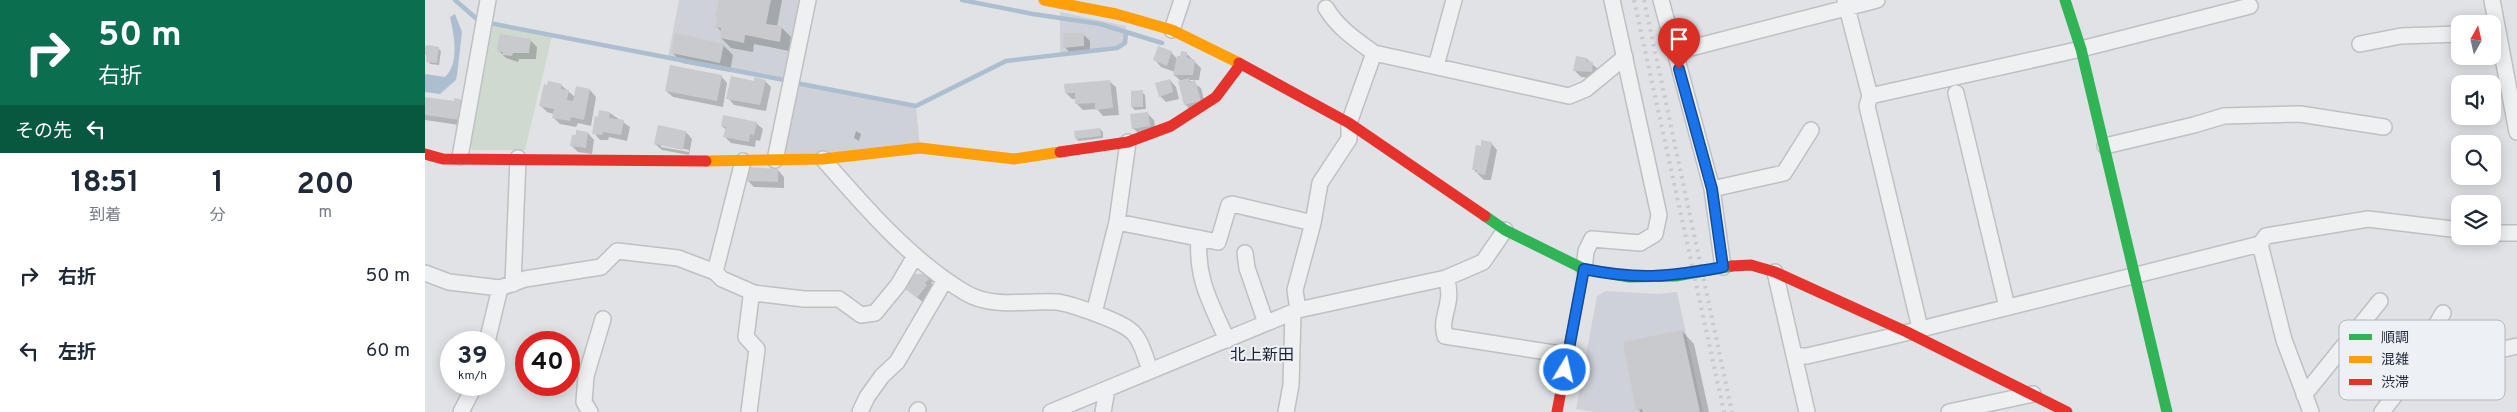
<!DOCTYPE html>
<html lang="ja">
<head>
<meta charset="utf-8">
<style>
	body { margin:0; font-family:Overpass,"Noto Sans JP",sans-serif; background:#f2f2f3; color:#1f2937; height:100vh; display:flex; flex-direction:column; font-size:19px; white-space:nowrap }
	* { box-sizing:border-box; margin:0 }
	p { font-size:16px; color:#747a83 }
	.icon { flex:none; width:28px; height:28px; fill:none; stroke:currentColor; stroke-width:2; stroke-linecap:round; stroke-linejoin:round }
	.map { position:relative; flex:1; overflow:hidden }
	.panel { display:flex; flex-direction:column; background:#fff; width:425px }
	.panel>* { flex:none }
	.top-card { background:#0b6e4f; color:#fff; overflow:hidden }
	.needle { width:32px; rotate:8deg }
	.buttons { position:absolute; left:2026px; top:15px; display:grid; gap:10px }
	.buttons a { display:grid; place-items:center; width:50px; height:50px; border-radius:10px; background:#fff; box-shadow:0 2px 12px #0003; font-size:25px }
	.speed { position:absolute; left:15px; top:331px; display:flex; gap:10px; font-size:25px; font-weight:700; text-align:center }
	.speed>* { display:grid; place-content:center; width:65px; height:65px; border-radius:50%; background:#fff; box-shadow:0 2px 12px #0003; line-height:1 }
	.speed small { font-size:12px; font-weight:400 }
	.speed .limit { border:8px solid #d22; background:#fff; color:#111 }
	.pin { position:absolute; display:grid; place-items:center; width:42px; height:42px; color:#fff; margin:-51px -21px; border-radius:50% 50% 50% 0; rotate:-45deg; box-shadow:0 0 5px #0007 }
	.pin .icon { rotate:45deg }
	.me { position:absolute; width:55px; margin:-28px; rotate:9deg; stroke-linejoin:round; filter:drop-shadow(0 0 4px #0008) }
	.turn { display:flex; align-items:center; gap:18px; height:105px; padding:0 15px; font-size:22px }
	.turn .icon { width:65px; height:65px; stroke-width:2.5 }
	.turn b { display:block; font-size:35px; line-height:42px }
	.then { display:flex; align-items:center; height:48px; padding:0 15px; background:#0003; gap:10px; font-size:19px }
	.eta { display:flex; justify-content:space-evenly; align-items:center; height:85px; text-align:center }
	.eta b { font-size:30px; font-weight:700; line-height:35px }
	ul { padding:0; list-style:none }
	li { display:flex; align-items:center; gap:15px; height:75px; padding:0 15px }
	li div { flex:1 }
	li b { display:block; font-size:19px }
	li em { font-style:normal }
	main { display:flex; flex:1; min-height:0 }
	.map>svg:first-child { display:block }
	.built { fill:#ced1d8 }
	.green { fill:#d0d9d0 }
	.water { fill:#aebed1 }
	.shadow { fill:#0003; fill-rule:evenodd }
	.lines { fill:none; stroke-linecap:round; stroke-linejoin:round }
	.stream { stroke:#aebed1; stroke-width:4.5 }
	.building { fill:#c8cacd }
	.street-casing { stroke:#bec0c3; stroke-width:18 }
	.street { stroke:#eff0f2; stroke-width:15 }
	.fast { stroke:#30b455; stroke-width:11 }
	.slow { stroke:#ff9f0a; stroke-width:11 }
	.jam { stroke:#e5322d; stroke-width:11 }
	.rail { stroke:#c9cacd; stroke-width:4; stroke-dasharray:2.5 5; stroke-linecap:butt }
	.route-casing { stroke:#114b97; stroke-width:12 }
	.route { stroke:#1a73e8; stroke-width:9 }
	.labels { text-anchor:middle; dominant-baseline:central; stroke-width:4; stroke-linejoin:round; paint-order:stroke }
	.neighbourhood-label { font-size:16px; fill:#19202f; stroke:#edf0f5 }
	.key { fill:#edf0f5; stroke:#b2b6be; stroke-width:1 }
	.key-label { font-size:14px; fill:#272f3e }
</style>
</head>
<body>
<main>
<section class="panel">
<div class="top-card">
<div class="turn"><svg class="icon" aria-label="right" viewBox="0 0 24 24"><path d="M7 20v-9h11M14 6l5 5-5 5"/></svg><div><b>50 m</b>右折</div></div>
<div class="then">その先<svg class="icon" aria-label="left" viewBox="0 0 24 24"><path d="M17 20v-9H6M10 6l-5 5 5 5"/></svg></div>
</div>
<div class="eta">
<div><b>18:51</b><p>到着</p></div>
<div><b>1</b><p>分</p></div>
<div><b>200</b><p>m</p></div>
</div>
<ul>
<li><svg class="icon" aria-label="right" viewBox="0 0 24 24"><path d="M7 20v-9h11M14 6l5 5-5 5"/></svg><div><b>右折</b></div><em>50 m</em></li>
<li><svg class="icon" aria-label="left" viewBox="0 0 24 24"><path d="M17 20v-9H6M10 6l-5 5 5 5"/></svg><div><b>左折</b></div><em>60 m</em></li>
</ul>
</section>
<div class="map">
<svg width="2092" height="412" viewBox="0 0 2092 412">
	<rect width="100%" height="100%" fill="#e0e2e5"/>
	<!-- built -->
	<path class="built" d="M 254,0 L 377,0 L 362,81 L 243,57 Z
		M 635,12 L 701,26 L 700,43 L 692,48 L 635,54 Z
		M 371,83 L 491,106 L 495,148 L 359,155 Z
		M 1181,291 L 1233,294 L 1252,292 L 1278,412 L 1170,412 L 1151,409 L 1172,296 Z"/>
	<!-- green -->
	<path class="green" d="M 64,23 L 127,36 L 100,150 L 48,150 L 43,145 Z"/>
	<!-- water -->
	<path class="water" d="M 30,14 L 37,32 L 32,75 L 31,80 L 15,94 L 0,92 L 0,74 L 20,77 C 35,63 29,35 25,17 Z"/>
	<!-- shadow -->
	<path class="shadow" d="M 295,0 L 357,0 L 352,27 L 357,28 L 366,37 L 364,51 L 329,44 L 328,52 L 306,48 L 296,38 L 297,32 L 292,27 Z
		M 658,34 L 665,41 L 665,52 L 646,54 L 640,47 Z
		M 106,41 L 112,47 L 111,59 L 94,59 L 93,62 L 81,58 L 74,51 Z
		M 298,45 L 308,55 L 305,72 L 257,63 L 248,53 Z
		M 13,48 L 16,51 L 14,65 L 5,64 L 0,52 Z
		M 746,52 L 752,59 L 762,54 L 776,68 L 774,80 L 764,80 L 776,88 L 781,108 L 766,111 L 760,104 L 756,81 L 749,75 L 750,72 L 736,67 L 730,60 Z
		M 1162,59 L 1174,70 L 1173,78 L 1156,77 L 1149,70 Z
		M 296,76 L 302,83 L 298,107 L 248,97 L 241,91 Z
		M 745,80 L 751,87 L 754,99 L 741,102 L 735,96 Z
		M 340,81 L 346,87 L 341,111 L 309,105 L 303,98 L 330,82 Z
		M 684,81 L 691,87 L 694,115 L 678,116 L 672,109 L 658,110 L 652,104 L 651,99 L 647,99 L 641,93 Z
		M 136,85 L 150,97 L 152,87 L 165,90 L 171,97 L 166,126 L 153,123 L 151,127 L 135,124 L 128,117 L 129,114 L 122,112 L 116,106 Z
		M 717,92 L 720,95 L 721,109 L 710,110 L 707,107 Z
		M 0,98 L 30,103 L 35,100 L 41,106 L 41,126 L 0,120 Z
		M 185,113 L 205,127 L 202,141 L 184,137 L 183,140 L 175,140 L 169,133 L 174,118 Z
		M 722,113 L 729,120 L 731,132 L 715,135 L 708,128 Z
		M 331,123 L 338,129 L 335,141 L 331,140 L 330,147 L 306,143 L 300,137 L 301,130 L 297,126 Z
		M 234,127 L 261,132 L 267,139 L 264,155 L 237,150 L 230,144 ZM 236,144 L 264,150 L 264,152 L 236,147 Z
		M 675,129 L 678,132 L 678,138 L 654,141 L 651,139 Z
		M 431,131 L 436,134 L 434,141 L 429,138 Z
		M 163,133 L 169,140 L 167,154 L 153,152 L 147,146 Z
		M 1066,143 L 1072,150 L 1066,180 L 1059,180 L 1048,169 L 1057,147 Z
		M 353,170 L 359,177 L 359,188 L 329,187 L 323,181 Z
		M 502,274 L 509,281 L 506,283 L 510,286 L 499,303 L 480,288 Z
		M 1257,331 L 1269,344 L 1284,412 L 1216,412 L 1213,409 Z"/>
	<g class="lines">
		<!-- stream -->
		<path class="stream" d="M 30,0 L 53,20
			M 537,0 L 608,14 L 675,24 L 737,43
			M 64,23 L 359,80
			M 371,83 L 491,106 L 581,61 L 692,48 L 700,43 L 701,32"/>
	</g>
	<!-- building -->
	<path class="building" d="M 294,0 L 346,0 L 341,24 L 357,26 L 355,42 L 320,35 L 319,43 L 295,38 L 296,28 L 291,27 L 292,18 L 290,17 Z
		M 250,33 L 299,44 L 295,63 L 246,53 Z
		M 639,33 L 659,33 L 659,46 L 638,48 Z
		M 75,34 L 106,39 L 104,53 L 88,53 L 87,56 L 77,55 L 78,52 L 73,52 L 72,47 Z
		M 4,45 L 14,47 L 12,63 L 1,62 L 2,53 L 0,53 L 0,46 Z
		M 733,46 L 747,51 L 742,66 L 728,60 Z
		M 756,51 L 762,52 L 762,58 L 770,60 L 768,75 L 748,75 L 752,56 L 755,56 Z
		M 1151,56 L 1162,58 L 1162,61 L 1168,62 L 1167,72 L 1148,71 Z
		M 245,65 L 297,75 L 292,101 L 240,91 Z
		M 306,76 L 329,81 L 329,77 L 341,80 L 335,105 L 301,99 Z
		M 764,78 L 764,82 L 770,80 L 776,101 L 759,105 L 753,81 Z
		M 745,79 L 748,92 L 734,97 L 730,83 Z
		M 685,80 L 688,108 L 670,110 L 670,103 L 650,104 L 650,93 L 640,93 L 639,84 Z
		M 123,81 L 137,84 L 136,89 L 144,90 L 142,100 L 148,101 L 151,86 L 165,89 L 159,120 L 146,117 L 145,121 L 127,118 L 129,109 L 114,106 L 119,84 L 122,85 Z
		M 718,90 L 718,107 L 706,107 L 706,91 Z
		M 0,97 L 29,101 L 29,98 L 35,99 L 35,102 L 37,103 L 35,120 L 0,115 Z
		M 174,110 L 185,112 L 184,118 L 199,120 L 196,135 L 178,132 L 177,135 L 167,134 L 170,116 L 173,117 Z
		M 723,112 L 725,126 L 707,129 L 705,114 Z
		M 298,115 L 332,122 L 329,135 L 325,134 L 324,142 L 298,137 L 301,127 L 296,126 Z
		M 233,125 L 261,131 L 258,150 L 229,144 Z
		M 675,128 L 676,136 L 650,139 L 649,131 Z
		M 151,130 L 163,132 L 161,148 L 145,146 L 147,135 L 151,135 Z
		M 1056,140 L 1067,142 L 1060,175 L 1052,173 L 1052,170 L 1047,170 L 1051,145 L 1056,146 Z
		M 322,167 L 353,169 L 353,182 L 321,181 Z
		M 499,270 L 503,273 L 501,276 L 504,279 L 500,283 L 502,285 L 492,298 L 479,288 L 489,274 L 497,274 Z
		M 1257,330 L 1275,412 L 1218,412 L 1217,409 L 1211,410 L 1198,342 Z"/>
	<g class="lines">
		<!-- street casing -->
		<g class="street-casing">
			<path id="street" d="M 1236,0 L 1287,189 L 1298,267
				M 1420,0 L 1445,96
				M 2067,0 L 2092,132
				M 901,8 C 913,28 930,39 949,53
				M 747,30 L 757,0
				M 1935,44 L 1976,36 L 2035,34
				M 1250,52 L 1452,0
				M 1011,66 L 1029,0
				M 1531,93 L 1582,307
				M 1680,146 L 1769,125 L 1799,116 L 1875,114 L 1959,127
				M 35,157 L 63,0
				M 398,159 C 440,207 486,261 541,293 C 568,309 602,300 631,302 C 645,303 694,321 705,330 C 716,338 720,357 725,370
				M 350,160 L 383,0
				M 1287,189 L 1359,173 L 1386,130
				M 692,222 L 793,242 L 804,205 L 807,204 L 888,223
				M 2068,233 L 2092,233
				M 774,238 C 771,280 786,303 802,340
				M 1835,244 L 1859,340 L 1886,412
				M 820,253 L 822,268 L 841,323
				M 1159,269 L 1161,251 L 1167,239 L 1215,243 L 1230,234 L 1234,215 L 1187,0
				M 290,272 L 318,161
				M 1350,272 L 1382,412
				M 0,273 L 24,282 L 75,288 L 100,279 L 176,267 L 192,251 L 253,258 L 290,272 L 297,279 L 329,293 L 379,299 L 414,299 L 436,315 L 450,313 L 473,285 L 490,256
				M 1021,278 C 1030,303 1014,316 1020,336 L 1142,355
				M 88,284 L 93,158
				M 873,310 L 870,290 L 888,223 L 895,183 L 924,139 L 924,123 L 949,53 L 1144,96 L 1161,89 L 1200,57
				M 669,313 L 692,222 L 703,142
				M 1495,328 L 1442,106 L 1445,96 L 1656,49 L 1825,6
				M 62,342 L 75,288
				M 1369,356 L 1382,356 L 1464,337 L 1835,244 L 1841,236 L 1943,219 L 2035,230
				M 1990,369 L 1989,363 L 2018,313
				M 1879,395 L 1955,301
				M 36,412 L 50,385
				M 165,412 L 159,402 L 161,376 L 178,319
				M 324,412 L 332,349 L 321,337 L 326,297 L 329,293
				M 435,412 L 442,397 L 457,376 L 472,362 L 520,280
				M 492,412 L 493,410
				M 626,412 L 873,310 L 1021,278 L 1058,262 L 1080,230
				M 678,412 L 682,390
				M 861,412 L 866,385 L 868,312
				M 1524,412 L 1608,394
				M 1957,412 L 1990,369 L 2092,346"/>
		</g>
		<!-- street -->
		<use href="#street" class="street"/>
		<!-- fast -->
		<path class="fast" d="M 1640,0 L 1656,49 L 1742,412
			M 1060,216 L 1080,230 L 1159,269 L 1204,277 L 1251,276 L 1307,266"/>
		<!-- slow -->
		<path class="slow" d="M 619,0 L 691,14 L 747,30 L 814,63
			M 281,161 L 398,159 L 495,148 L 589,159 L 635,152"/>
		<!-- jam -->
		<path class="jam" d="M 814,63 L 924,123 L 1060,216
			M 635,152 L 703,142 L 746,126 L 791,97 L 815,65
			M 0,154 L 18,159 L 281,161
			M 1307,266 L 1326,265 L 1350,272 L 1482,332 L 1642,412
			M 1132,412 L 1159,269"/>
		<!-- rail -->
		<path class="rail" d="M 1209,0 L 1299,412
			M 1219,0 L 1307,412"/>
	</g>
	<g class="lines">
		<!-- route casing -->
		<g class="route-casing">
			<path id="route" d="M 1140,370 L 1159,269 C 1213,280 1244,277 1298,267 L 1287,189 L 1254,69"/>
		</g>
		<!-- route -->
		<use href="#route" class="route"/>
	</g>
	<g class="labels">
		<!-- neighbourhood labels -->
		<g class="neighbourhood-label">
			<text x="837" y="356">北上新田</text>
		</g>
	</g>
	<!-- legend -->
	<rect x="1914" y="320" width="166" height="80" rx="8" class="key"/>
	<rect x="1924" y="334" width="23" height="6" fill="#30b455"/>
	<rect x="1924" y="356" width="23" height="7" fill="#ff9f0a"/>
	<rect x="1924" y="379" width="23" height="6" fill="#e5322d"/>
	<g class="key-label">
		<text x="1956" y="342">順調</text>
		<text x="1956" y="364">混雑</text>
		<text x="1956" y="387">渋滞</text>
	</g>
</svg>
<div class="buttons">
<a><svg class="needle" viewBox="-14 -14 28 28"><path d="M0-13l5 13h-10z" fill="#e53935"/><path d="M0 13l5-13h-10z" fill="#747a83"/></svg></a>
<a><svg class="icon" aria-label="sound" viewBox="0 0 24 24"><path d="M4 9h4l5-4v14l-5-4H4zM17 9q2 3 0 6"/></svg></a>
<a><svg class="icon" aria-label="search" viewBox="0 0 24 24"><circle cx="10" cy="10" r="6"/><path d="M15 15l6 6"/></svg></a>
<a><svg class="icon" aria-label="layers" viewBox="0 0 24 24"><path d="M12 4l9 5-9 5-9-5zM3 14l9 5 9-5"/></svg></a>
</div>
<div class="speed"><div>39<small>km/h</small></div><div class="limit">40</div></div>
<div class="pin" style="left:1254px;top:69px;background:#d93025"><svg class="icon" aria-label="arrive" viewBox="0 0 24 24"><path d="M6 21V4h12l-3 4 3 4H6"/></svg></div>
<svg class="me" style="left:1140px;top:370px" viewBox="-20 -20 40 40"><circle r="17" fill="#1a73e8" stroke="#fff" stroke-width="3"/><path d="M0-11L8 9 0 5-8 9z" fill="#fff"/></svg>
</div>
</main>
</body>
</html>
